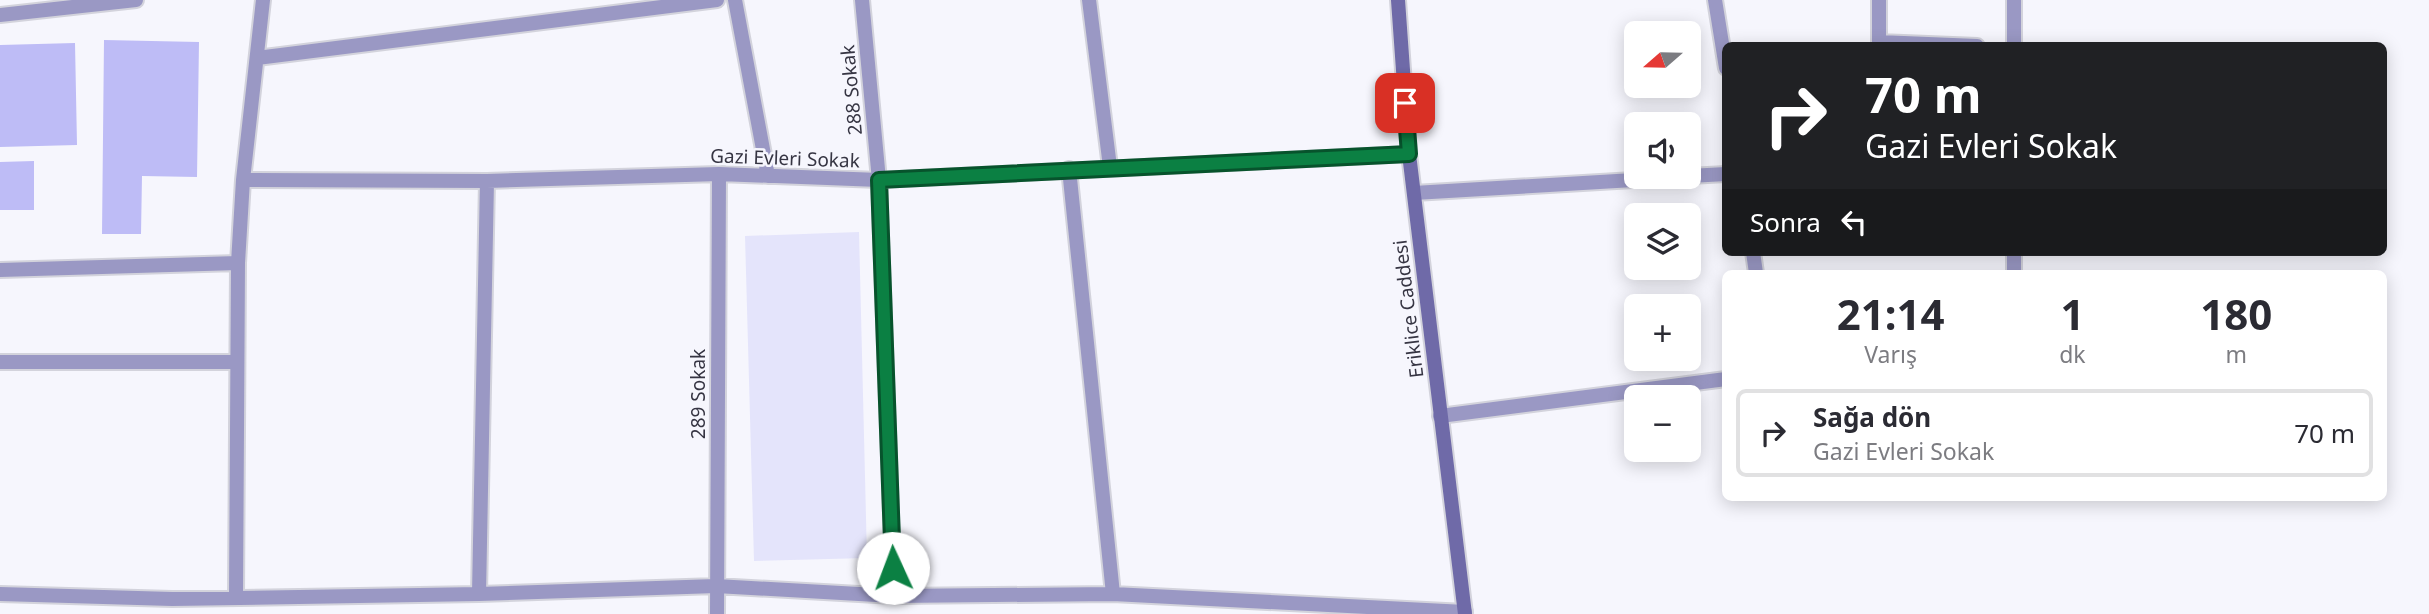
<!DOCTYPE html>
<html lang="tr">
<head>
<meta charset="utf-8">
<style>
	body { margin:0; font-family:"Noto Sans",sans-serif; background:#f7f7f7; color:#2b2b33; height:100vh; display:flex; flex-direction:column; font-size:26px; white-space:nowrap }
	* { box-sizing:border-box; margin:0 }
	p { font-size:23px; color:#7c7c81 }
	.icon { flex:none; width:38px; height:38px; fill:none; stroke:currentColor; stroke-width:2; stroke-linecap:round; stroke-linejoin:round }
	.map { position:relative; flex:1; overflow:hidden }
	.details { position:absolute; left:1722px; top:270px; width:665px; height:231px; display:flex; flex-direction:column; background:#fff; border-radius:10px; box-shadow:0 4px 18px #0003 }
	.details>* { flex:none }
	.banner { position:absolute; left:1722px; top:42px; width:665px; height:214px; border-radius:10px; box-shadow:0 4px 18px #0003; background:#202124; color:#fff; overflow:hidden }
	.needle { width:46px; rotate:250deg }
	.buttons { position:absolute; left:1624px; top:21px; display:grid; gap:14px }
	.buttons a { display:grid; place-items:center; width:77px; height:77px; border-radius:10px; background:#fff; box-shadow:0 4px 18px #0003; font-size:35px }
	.pin { position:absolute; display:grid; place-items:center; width:60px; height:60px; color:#fff; margin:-30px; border-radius:14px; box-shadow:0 4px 10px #0006 }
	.me { position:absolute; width:77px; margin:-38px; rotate:358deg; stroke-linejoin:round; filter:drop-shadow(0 0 5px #0008) }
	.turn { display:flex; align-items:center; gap:24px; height:147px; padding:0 28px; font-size:32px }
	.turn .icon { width:91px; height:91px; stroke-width:2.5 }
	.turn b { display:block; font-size:49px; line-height:60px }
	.then { display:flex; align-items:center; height:66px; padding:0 28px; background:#0003; gap:14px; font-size:26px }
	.eta { display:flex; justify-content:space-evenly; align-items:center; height:119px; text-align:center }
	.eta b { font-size:42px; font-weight:700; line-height:49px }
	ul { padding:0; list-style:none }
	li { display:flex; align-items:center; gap:21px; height:88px; margin:0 14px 10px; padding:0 14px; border:4px solid #e1e1e2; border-radius:10px }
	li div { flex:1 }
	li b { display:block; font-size:26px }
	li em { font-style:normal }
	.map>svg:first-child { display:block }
	.green { fill:#e4e4fb }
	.building { fill:#bebcf6 }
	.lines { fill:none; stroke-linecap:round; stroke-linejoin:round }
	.street-casing { stroke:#d3d3dc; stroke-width:18 }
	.secondary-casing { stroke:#d3d3dc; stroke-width:18 }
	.street { stroke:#9a98c4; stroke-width:14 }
	.secondary { stroke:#6f6aa8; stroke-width:14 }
	.route-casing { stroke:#07532c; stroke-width:18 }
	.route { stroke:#0b8043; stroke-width:12 }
	.labels { text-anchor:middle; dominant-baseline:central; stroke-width:5; stroke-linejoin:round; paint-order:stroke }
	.street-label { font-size:19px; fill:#363543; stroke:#f6f6fd }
</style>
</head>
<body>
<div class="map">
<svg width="2429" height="614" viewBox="0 0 2429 614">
	<rect width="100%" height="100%" fill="#f6f6fd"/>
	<!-- green -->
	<path class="green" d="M 859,232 L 867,558 L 754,561 L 745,236 Z"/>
	<!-- building -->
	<path class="building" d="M 104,40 L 199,42 L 197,177 L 142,176 L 141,234 L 102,234 Z
		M 75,43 L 77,145 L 0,147 L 0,45 Z
		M 34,161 L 34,210 L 0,210 L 0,162 Z"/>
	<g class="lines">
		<!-- street casing -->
		<g class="street-casing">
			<path id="street" d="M 735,0 L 768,176
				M 862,0 L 879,180 L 894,596
				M 1089,0 L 1110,167
				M 1715,0 L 1726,68
				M 1879,0 L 1879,42 L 1977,46
				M 0,15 L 136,0
				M 2014,46 L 2014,0
				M 257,58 L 717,0
				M 1069,169 L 1113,594
				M 1689,176 L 1726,174
				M 243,180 L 487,181 L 719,174 L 879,180 L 1409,154
				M 1414,193 L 1684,177
				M 1753,252 L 1756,273
				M 2014,252 L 2014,273
				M 0,270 L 238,263
				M 0,362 L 237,362
				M 1440,416 L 1726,379
				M 0,594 L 172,599 L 479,594 L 716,586 L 894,596 L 1113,594 L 1465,612
				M 479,594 L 487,181
				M 236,597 L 238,263 L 243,180 L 263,0
				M 717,614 L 719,174"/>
		</g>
		<!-- secondary casing -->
		<g class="secondary-casing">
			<path id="secondary" d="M 1398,0 L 1409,154 L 1465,614"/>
		</g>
		<!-- street -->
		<use href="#street" class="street"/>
		<!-- secondary -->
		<use href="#secondary" class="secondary"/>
	</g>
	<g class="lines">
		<!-- route casing -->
		<g class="route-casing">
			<path id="route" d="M 893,568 L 879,180 L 1409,154 L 1405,103"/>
		</g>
		<!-- route -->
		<use href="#route" class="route"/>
	</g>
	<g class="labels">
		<!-- street labels -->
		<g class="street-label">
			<text transform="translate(851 90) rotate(-95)">288 Sokak</text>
			<text transform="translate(785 158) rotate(2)">Gazi Evleri Sokak</text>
			<text transform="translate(1408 309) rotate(-97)">Eriklice Caddesi</text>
			<text transform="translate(698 394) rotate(-90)">289 Sokak</text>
		</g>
	</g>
</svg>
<div class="buttons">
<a><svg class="needle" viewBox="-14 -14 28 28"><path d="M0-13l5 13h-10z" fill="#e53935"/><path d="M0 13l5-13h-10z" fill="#7c7c81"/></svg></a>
<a><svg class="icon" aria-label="sound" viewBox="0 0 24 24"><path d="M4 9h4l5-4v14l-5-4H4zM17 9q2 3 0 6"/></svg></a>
<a><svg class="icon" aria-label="layers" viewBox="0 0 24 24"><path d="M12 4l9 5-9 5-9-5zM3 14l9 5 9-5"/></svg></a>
<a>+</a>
<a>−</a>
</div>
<div class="pin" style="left:1405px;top:103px;background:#d93025"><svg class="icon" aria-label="arrive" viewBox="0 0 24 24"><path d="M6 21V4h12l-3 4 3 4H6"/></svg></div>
<svg class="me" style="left:893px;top:568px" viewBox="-20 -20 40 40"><circle r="19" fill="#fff"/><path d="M0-13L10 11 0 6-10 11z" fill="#0b8043"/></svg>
<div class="banner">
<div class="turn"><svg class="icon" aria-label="right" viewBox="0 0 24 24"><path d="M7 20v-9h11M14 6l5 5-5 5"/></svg><div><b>70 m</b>Gazi Evleri Sokak</div></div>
<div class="then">Sonra<svg class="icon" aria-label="left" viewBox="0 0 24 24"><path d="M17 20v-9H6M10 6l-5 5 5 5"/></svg></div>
</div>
<section class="details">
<div class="eta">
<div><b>21:14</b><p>Varış</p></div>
<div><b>1</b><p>dk</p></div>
<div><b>180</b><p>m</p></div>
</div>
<ul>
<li><svg class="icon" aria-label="right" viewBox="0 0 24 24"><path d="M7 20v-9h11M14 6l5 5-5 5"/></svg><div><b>Sağa dön</b><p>Gazi Evleri Sokak</p></div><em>70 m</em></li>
</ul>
</section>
</div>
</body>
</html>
